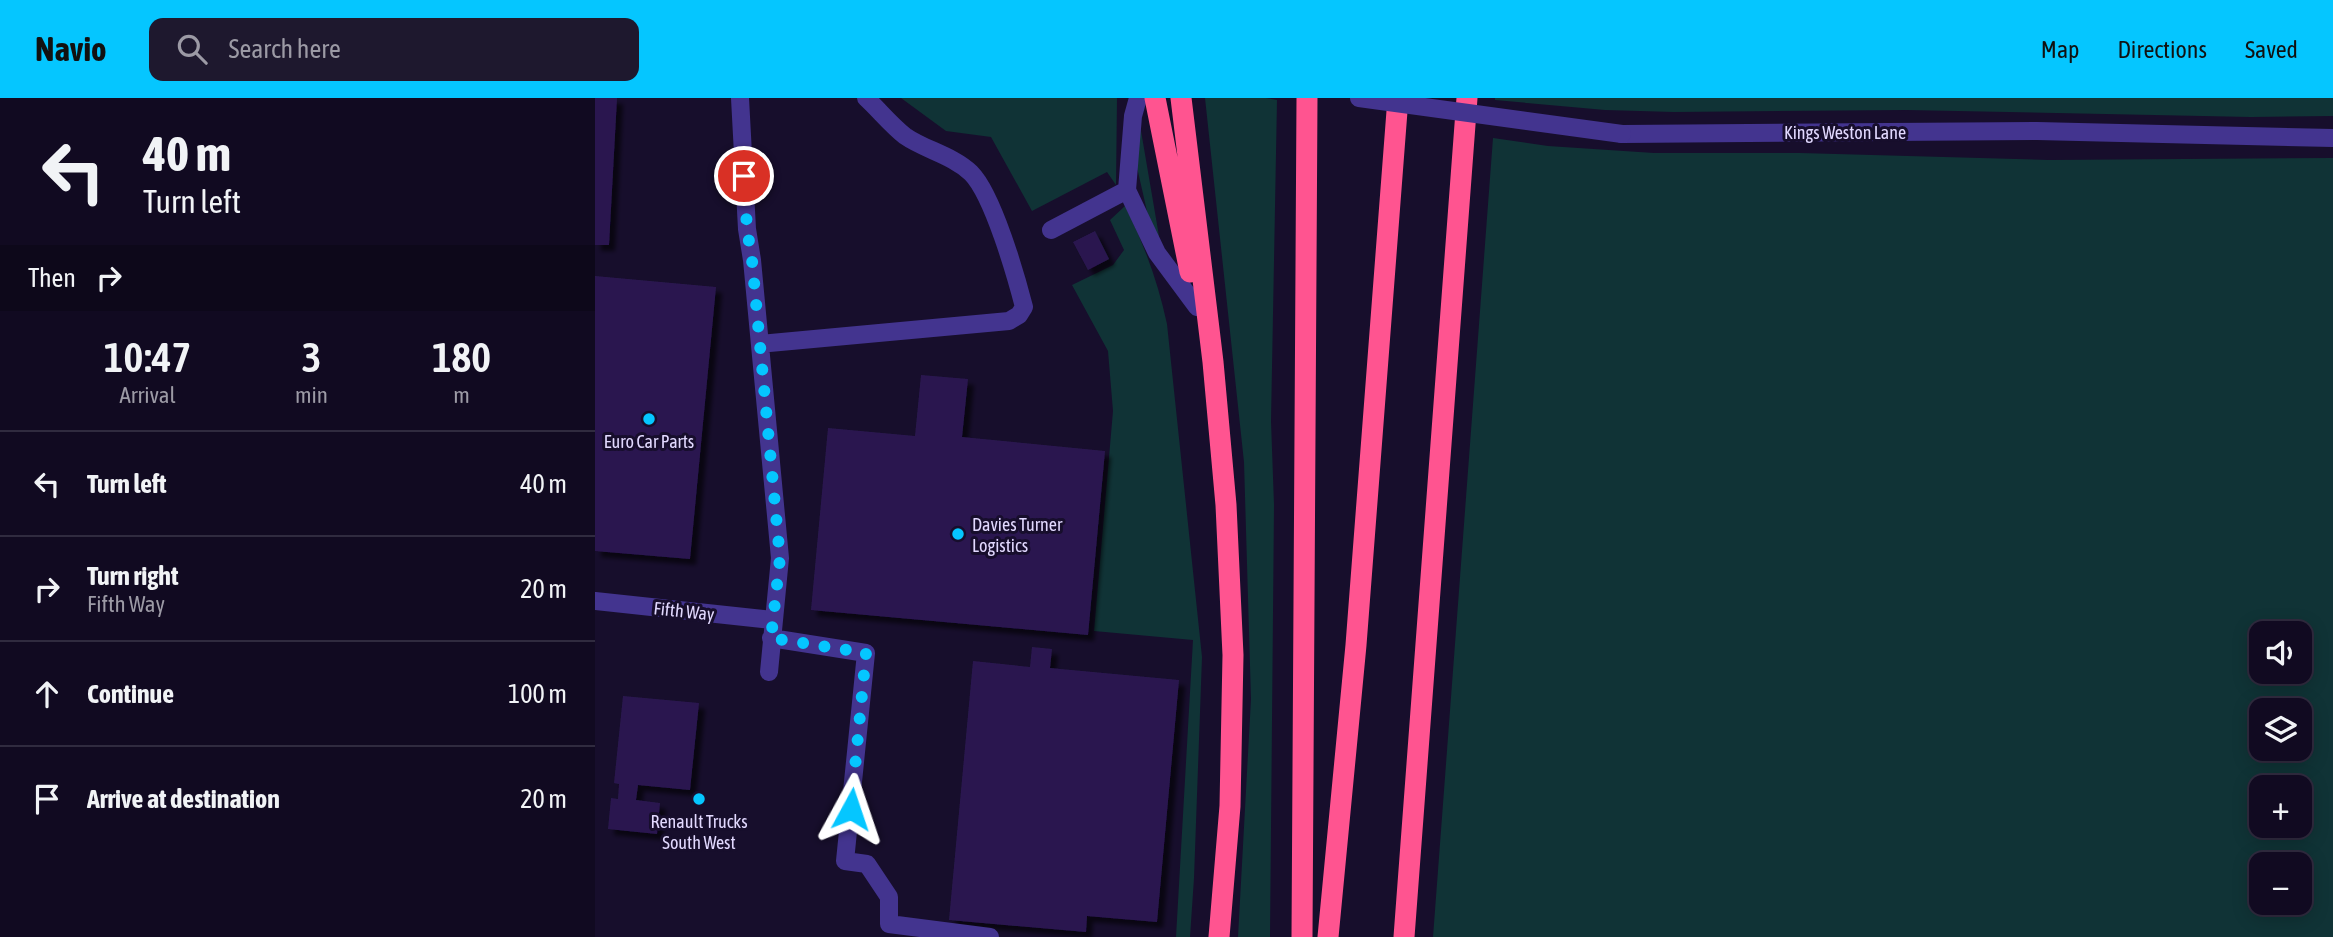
<!DOCTYPE html>
<html lang="en">
<head>
<meta charset="utf-8">
<style>
	body { margin:0; font-family:"Asap Condensed",sans-serif; background:#1e182e; color:#f1f3f6; height:100vh; display:flex; flex-direction:column; font-size:26px; white-space:nowrap }
	* { box-sizing:border-box; margin:0 }
	p { font-size:23px; color:#9c9aa5 }
	.icon { flex:none; width:38px; height:38px; fill:none; stroke:currentColor; stroke-width:2; stroke-linecap:round; stroke-linejoin:round }
	.map { position:relative; flex:1; overflow:hidden }
	.sheet { display:flex; flex-direction:column; background:#110a21; width:595px }
	.sheet>* { flex:none }
	.top-card { background:#110a21; color:#f1f3f6; overflow:hidden }
	.controls { position:absolute; left:1654px; top:523px; display:grid; gap:14px }
	.controls a { display:grid; place-items:center; width:63px; height:63px; border-radius:14px; background:#110a21; box-shadow:0 4px 18px #0003,0 0 0 2px #302b3f; font-size:35px }
	.pin { position:absolute; display:grid; place-items:center; width:60px; height:60px; color:#fff; margin:-30px; border:4px solid #fff; border-radius:50%; box-shadow:0 2px 7px #0007 }
	.me { position:absolute; width:77px; margin:-38px; rotate:5deg; stroke-linejoin:round; filter:drop-shadow(0 0 5px #0008) }
	.turn { display:flex; align-items:center; gap:24px; height:147px; padding:0 28px; font-size:32px }
	.turn .icon { width:91px; height:91px; stroke-width:2.5 }
	.turn b { display:block; font-size:49px; line-height:60px }
	.then { display:flex; align-items:center; height:66px; padding:0 28px; background:#0003; gap:14px; font-size:26px }
	.eta { display:flex; justify-content:space-evenly; align-items:center; height:119px; text-align:center }
	.eta b { font-size:42px; font-weight:600; line-height:49px }
	ul { padding:0; list-style:none }
	li { display:flex; align-items:center; gap:21px; height:105px; padding:0 28px; border-top:2px solid #302b3f }
	li div { flex:1 }
	li b { display:block; font-size:26px }
	li em { font-style:normal }
	header { display:flex; align-items:center; gap:42px; box-sizing:border-box; height:98px; padding:0 35px; background:#05c6ff; color:#111 }
	header strong { font-size:33px }
	nav { display:flex; gap:38px; margin-inline-start:auto; font-size:24px }
	.search { width:490px; height:63px; background:#1e182e; display:flex; align-items:center; gap:18px; box-sizing:border-box; padding:0 24px; border-radius:14px; color:#9c9aa5; font-size:26px }
	main { display:flex; flex:1; min-height:0 }
	.map>svg:first-child { display:block }
	.green { fill:#103336; fill-rule:evenodd }
	.building { fill:#2a184f; filter:url(#shadow) }
	.lines { fill:none; stroke-linecap:round; stroke-linejoin:round }
	.minor { stroke:#43348f; stroke-width:18 }
	.highway { stroke:#ff5490; stroke-width:21 }
	.minor-bridge { stroke:#43348f; stroke-width:18 }
	.route { stroke:#05c6ff; stroke-width:12; stroke-dasharray:0 21.6 }
	.poi-dot { fill:#05c6ff; stroke:#170e2c; stroke-width:2.5 }
	.labels { text-anchor:middle; dominant-baseline:central; stroke-width:6; stroke-linejoin:round; paint-order:stroke }
	.street-label { font-size:18px; fill:#e2d9ff; stroke:#170e2c }
	.poi-label { font-size:18px; fill:#e2d9ff; stroke:#170e2c }
</style>
</head>
<body>
<header>
<strong>Navio</strong>
<div class="search"><svg class="icon" aria-label="search" viewBox="0 0 24 24"><circle cx="10" cy="10" r="6"/><path d="M15 15l6 6"/></svg>Search here</div>
<nav><a>Map</a><a>Directions</a><a>Saved</a></nav>
</header>
<main>
<section class="sheet">
<div class="top-card">
<div class="turn"><svg class="icon" aria-label="left" viewBox="0 0 24 24"><path d="M17 20v-9H6M10 6l-5 5 5 5"/></svg><div><b>40 m</b>Turn left</div></div>
<div class="then">Then<svg class="icon" aria-label="right" viewBox="0 0 24 24"><path d="M7 20v-9h11M14 6l5 5-5 5"/></svg></div>
</div>
<div class="eta">
<div><b>10:47</b><p>Arrival</p></div>
<div><b>3</b><p>min</p></div>
<div><b>180</b><p>m</p></div>
</div>
<ul>
<li><svg class="icon" aria-label="left" viewBox="0 0 24 24"><path d="M17 20v-9H6M10 6l-5 5 5 5"/></svg><div><b>Turn left</b></div><em>40 m</em></li>
<li><svg class="icon" aria-label="right" viewBox="0 0 24 24"><path d="M7 20v-9h11M14 6l5 5-5 5"/></svg><div><b>Turn right</b><p>Fifth Way</p></div><em>20 m</em></li>
<li><svg class="icon" aria-label="ahead" viewBox="0 0 24 24"><path d="M12 20V5M6 11l6-6 6 6"/></svg><div><b>Continue</b></div><em>100 m</em></li>
<li><svg class="icon" aria-label="arrive" viewBox="0 0 24 24"><path d="M6 21V4h12l-3 4 3 4H6"/></svg><div><b>Arrive at destination</b></div><em>20 m</em></li>
</ul>
</section>
<div class="map">
<svg width="1738" height="839" viewBox="0 0 1738 839">
	<defs>
		<filter id="shadow"><feDropShadow dx="6" dy="6" stdDeviation="2" flood-color="#0009"/></filter>
	</defs>
	<rect width="100%" height="100%" fill="#170e2c"/>
	<!-- green -->
	<path class="green" d="M 306,0 L 522,0 L 521,87 L 512,74 L 437,113 L 396,39 L 351,33 Z
		M 610,0 L 671,0 L 682,2 L 676,323 L 679,407 L 675,839 L 643,839 L 656,601 L 649,364 Z
		M 900,0 L 1738,0 L 1738,18 L 1656,19 L 1311,12 L 1079,14 L 1010,12 L 900,2 Z
		M 545,27 L 565,144 L 554,122 L 541,65 Z
		M 898,40 L 953,48 L 1059,55 L 1205,55 L 1454,62 L 1738,60 L 1738,839 L 838,839 ZM 1666,536 L 1704,536 L 1704,574 L 1666,574 ZM 1666,612 L 1704,612 L 1704,651 L 1666,651 ZM 1666,690 L 1704,690 L 1704,728 L 1666,728 ZM 1666,766 L 1704,766 L 1704,805 L 1666,805 Z
		M 530,108 C 549,146 563,184 572,226 L 607,559 L 599,780 L 595,839 L 581,839 L 598,542 L 499,533 L 518,313 L 513,253 L 477,187 L 518,167 L 529,152 L 515,122 Z"/>
	<!-- building -->
	<path class="building" d="M 0,0 L 22,0 L 14,147 L 0,147 Z
		M 500,133 L 514,161 L 493,172 L 478,144 Z
		M 0,178 L 121,189 L 95,461 L 0,453 Z
		M 326,277 L 373,281 L 367,339 L 510,353 L 493,537 L 216,512 L 233,330 L 320,338 Z
		M 437,549 L 457,551 L 455,570 L 584,582 L 562,824 L 492,818 L 491,834 L 354,822 L 378,563 L 435,569 Z
		M 28,598 L 104,605 L 95,692 L 43,687 L 41,702 L 65,705 L 62,736 L 13,731 L 16,700 L 23,701 L 24,686 L 19,685 Z"/>
	<g class="lines">
		<!-- minor -->
		<path class="minor" d="M 145,0 L 152,131 L 157,162 L 185,460 L 174,574
			M 543,0 L 538,18 L 532,92 L 562,155 L 602,209
			M 1027,36 L 1442,33 L 1738,40
			M 456,132 L 532,92
			M 165,246 L 414,223 L 424,217 L 429,209 C 421,178 398,97 376,75 C 357,57 330,52 310,38 C 296,27 284,12 271,0
			M 0,503 L 177,522
			M 176,540 L 271,555 L 250,763 L 272,766 L 294,799 L 294,826 L 395,839"/>
		<!-- highway -->
		<path class="highway" d="M 560,0 L 595,174
			M 586,0 L 618,264 L 631,407 L 638,557 L 635,708 L 624,839
			M 707,839 L 712,0
			M 733,839 L 761,547 L 803,0
			M 809,839 L 872,0"/>
		<!-- minor-bridge -->
		<path class="minor-bridge" d="M 764,0 L 1027,36"/>
	</g>
	<g class="lines">
		<!-- route -->
		<path class="route" d="M 149,78 L 152,131 L 157,162 L 185,460 L 176,540 L 271,555 L 256,711"/>
	</g>
	<!-- markers -->
	<g class="poi-dot">
		<circle cx="54" cy="321" r="7"/>
		<circle cx="363" cy="436" r="7"/>
		<circle cx="104" cy="701" r="7"/>
	</g>
	<g class="labels">
		<!-- street labels -->
		<g class="street-label">
			<text x="1250" y="34">Kings Weston Lane</text>
			<text transform="translate(89 513) rotate(6)">Fifth Way</text>
		</g>
		<!-- poi labels -->
		<g class="poi-label">
			<text x="54" y="343">Euro Car Parts</text>
			<text x="377" y="426" text-anchor="start">Davies Turner<tspan x="377" dy="21">Logistics</tspan></text>
			<text x="104" y="723">Renault Trucks<tspan x="104" dy="21">South West</tspan></text>
		</g>
	</g>
</svg>
<div class="controls">
<a><svg class="icon" aria-label="sound" viewBox="0 0 24 24"><path d="M4 9h4l5-4v14l-5-4H4zM17 9q2 3 0 6"/></svg></a>
<a><svg class="icon" aria-label="layers" viewBox="0 0 24 24"><path d="M12 4l9 5-9 5-9-5zM3 14l9 5 9-5"/></svg></a>
<a>+</a>
<a>−</a>
</div>
<div class="pin" style="left:149px;top:78px;background:#d93025"><svg class="icon" aria-label="arrive" viewBox="0 0 24 24"><path d="M6 21V4h12l-3 4 3 4H6"/></svg></div>
<svg class="me" style="left:256px;top:711px" viewBox="-20 -20 40 40"><path d="M0-17L14 15 0 8-14 15z" fill="#05c6ff" stroke="#fff" stroke-width="4"/></svg>
</div>
</main>
</body>
</html>
